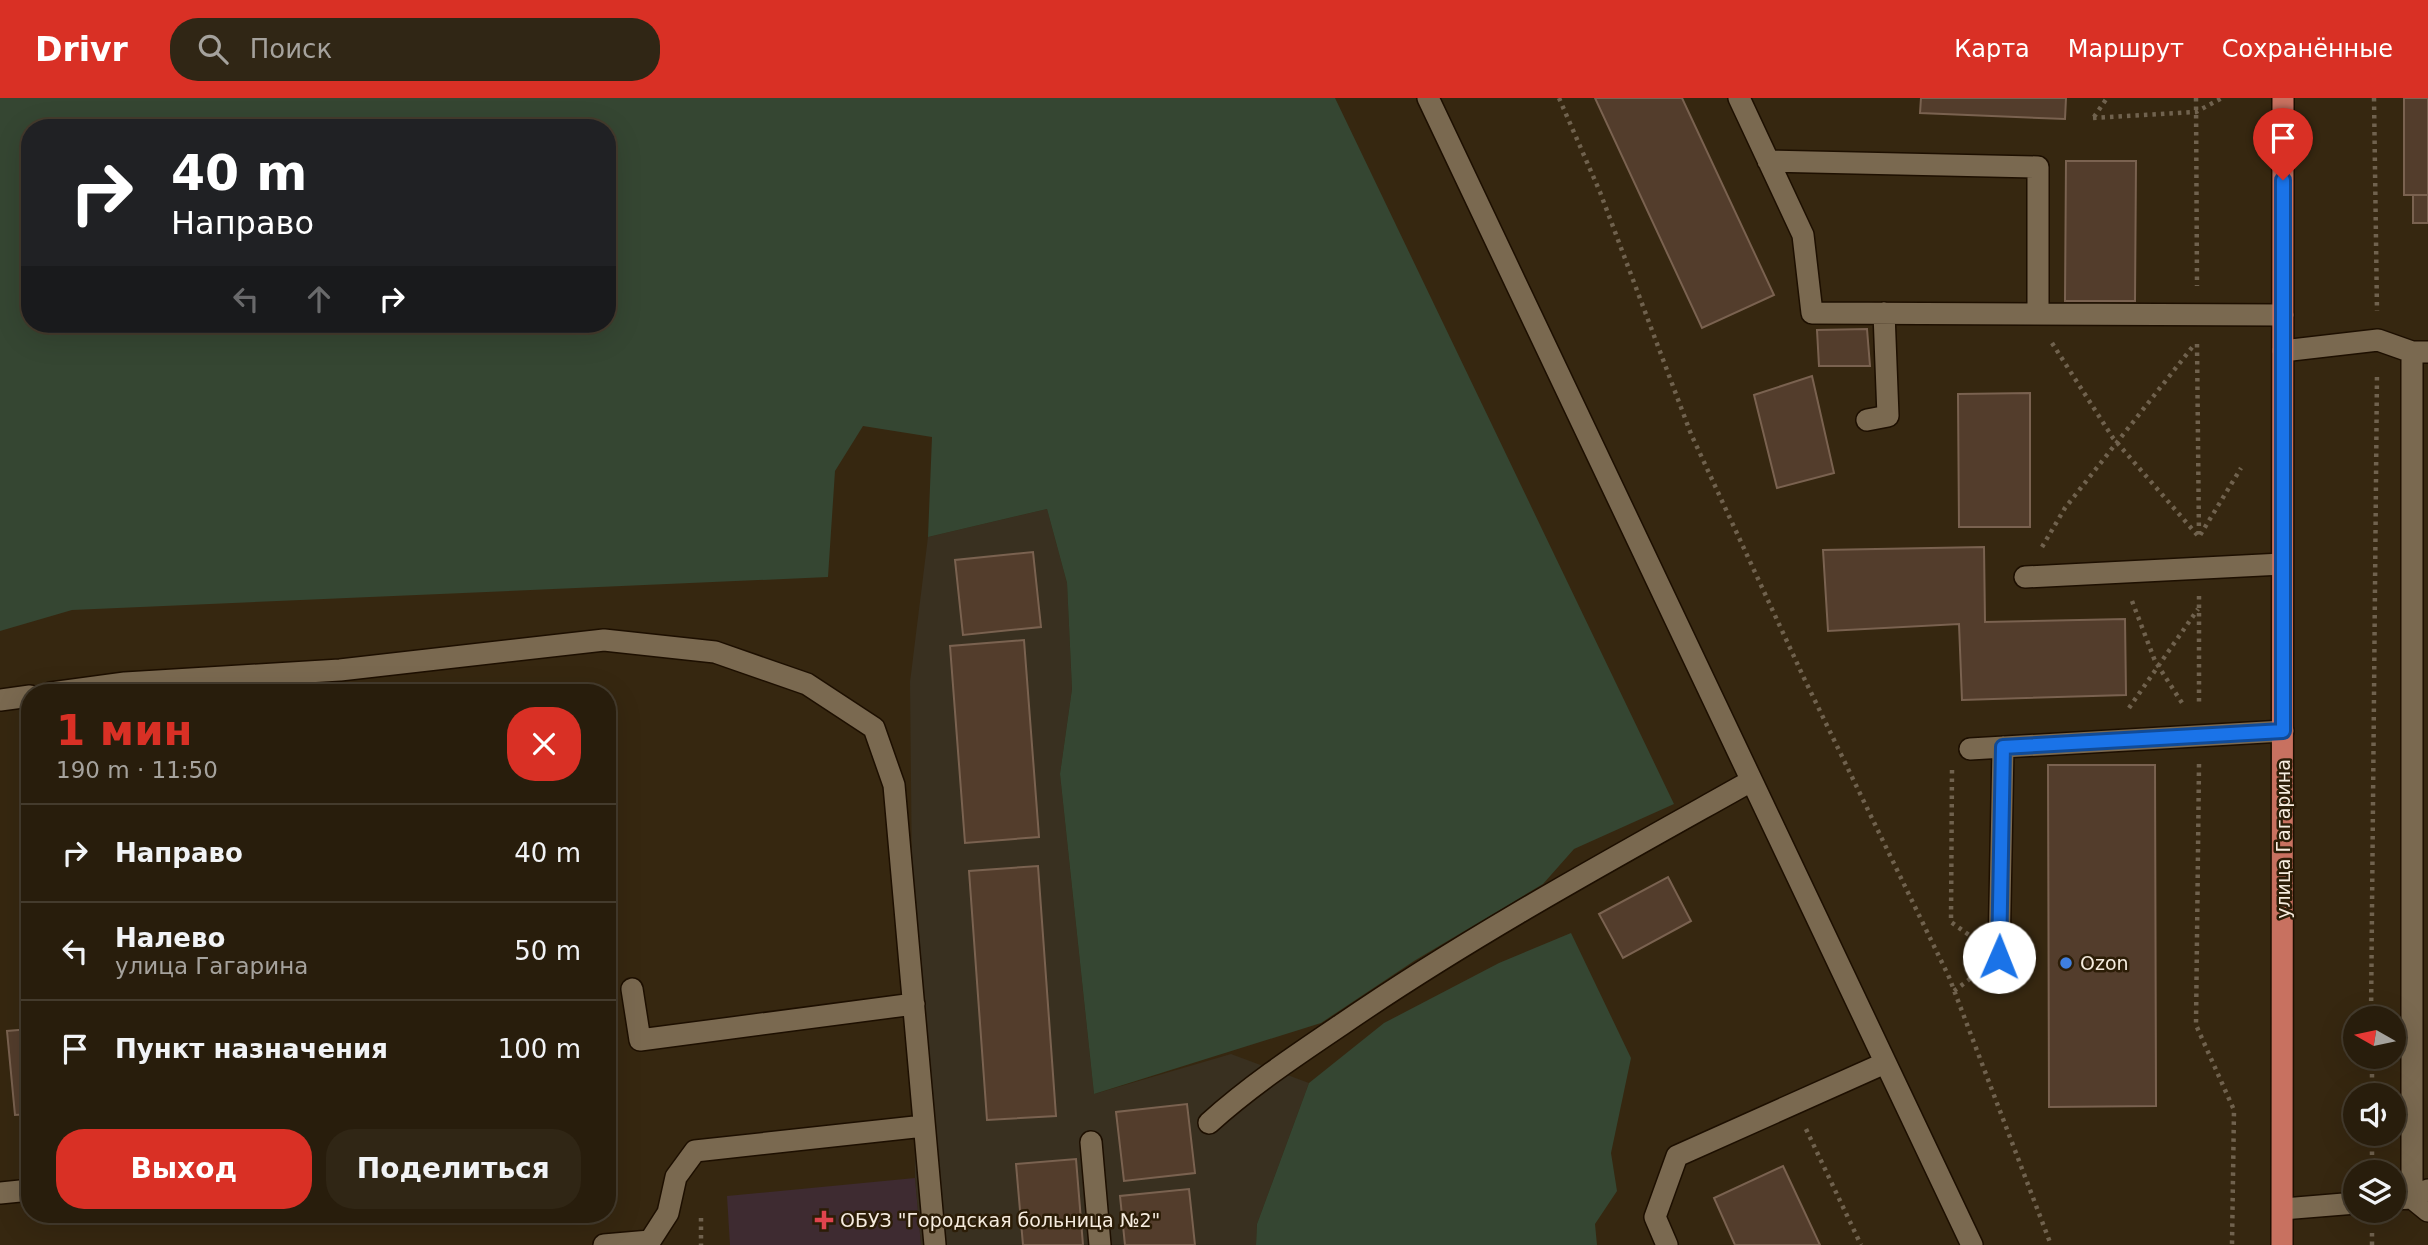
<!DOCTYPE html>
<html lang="ru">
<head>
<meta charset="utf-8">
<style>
	body { margin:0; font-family:"DejaVu Sans",sans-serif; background:#302615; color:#f1f3f6; height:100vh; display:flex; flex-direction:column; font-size:26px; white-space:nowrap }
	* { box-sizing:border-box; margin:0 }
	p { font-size:23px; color:#a5a29d }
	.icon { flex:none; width:38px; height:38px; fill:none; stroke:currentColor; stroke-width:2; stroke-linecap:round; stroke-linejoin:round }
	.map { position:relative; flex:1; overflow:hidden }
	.panel { position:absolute; left:21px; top:586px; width:595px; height:539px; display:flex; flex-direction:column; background:#281d0c; border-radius:28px; box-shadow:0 7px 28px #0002,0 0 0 2px #443b2d }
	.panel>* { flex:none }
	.guide { position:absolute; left:21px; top:21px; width:595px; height:214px; border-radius:28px; box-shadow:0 7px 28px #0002,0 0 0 2px #443b2d; background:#202124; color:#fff; overflow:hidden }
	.needle { width:46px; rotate:279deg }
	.buttons { position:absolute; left:2343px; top:908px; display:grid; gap:14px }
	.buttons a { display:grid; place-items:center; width:63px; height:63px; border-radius:50%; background:#281d0c; box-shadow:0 7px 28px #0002,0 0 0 2px #443b2d; font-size:35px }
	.pin { position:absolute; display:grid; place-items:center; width:60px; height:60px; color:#fff; margin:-72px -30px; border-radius:50% 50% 50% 0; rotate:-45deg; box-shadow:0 0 7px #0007 }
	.pin .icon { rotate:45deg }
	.me { position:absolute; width:77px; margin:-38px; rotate:1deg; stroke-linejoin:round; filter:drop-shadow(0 0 5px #0008) }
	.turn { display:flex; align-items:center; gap:24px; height:147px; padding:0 35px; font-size:32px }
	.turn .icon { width:91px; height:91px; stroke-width:2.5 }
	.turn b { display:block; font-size:49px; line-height:60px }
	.lanes { display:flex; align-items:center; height:66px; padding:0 35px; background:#0003; justify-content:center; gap:35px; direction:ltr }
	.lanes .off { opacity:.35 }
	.round { display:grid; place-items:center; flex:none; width:74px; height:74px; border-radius:28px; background:#302615 }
	.overview { display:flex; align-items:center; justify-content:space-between; height:119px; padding:0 35px }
	h1 { font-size:42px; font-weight:600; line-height:52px; color:#d93025 }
	.button { display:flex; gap:14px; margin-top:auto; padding:14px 35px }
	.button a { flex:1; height:80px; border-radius:28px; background:#d93025; color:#fff; font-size:28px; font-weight:600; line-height:80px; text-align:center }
	.button a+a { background:#302615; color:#f1f3f6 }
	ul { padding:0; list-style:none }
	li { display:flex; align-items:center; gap:21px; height:98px; padding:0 35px; border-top:2px solid #443b2d }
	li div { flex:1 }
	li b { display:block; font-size:26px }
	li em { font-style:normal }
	header { display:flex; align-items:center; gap:42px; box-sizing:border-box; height:98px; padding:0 35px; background:#d93025; color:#fff }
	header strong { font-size:33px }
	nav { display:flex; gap:38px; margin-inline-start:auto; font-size:24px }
	.search { width:490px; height:63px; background:#302615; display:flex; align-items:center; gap:18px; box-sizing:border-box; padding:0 24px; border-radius:28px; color:#a5a29d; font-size:26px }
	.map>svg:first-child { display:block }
	.industrial { fill:#393020 }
	.medical { fill:#3e2b31 }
	.green { fill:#354632; fill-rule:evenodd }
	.building { fill:#533d2c; stroke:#7a6250; stroke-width:2 }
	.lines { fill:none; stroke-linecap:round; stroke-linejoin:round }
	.minor-casing { stroke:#1d0f00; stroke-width:24 }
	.major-casing { stroke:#1d0f00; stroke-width:24 }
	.path { stroke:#70624e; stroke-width:4.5; stroke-dasharray:3.5 5; stroke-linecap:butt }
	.minor { stroke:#7a6950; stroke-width:21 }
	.major { stroke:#c87160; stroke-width:21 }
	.route-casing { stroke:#114b97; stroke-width:18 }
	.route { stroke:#1a73e8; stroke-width:12 }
	.shop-dot { fill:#3f7fe0; stroke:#2c1d07; stroke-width:2.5 }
	.health-dot { fill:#e0444e; stroke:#2c1d07; stroke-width:2.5 }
	.labels { text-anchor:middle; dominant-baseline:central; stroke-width:5; stroke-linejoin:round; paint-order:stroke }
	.street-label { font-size:19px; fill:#f6ecdf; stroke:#2c1d07 }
	.poi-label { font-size:19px; fill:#f6ecdf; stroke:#2c1d07; text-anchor:start }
</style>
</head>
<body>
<header>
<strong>Drivr</strong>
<div class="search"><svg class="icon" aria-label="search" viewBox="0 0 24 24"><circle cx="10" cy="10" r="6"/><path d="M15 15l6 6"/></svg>Поиск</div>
<nav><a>Карта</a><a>Маршрут</a><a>Сохранённые</a></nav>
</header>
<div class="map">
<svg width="2428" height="1147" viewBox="0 0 2428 1147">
	<rect width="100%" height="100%" fill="#362710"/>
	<!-- industrial -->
	<path class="industrial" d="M 1047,411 L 1067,485 L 1072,591 L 1060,676 L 1094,996 L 1231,956 L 1309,985 L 1257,1126 L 1256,1147 L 921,1147 L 915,1080 L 910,584 L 928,439 Z"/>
	<!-- medical -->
	<path class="medical" d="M 915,1080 L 921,1147 L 730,1147 L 727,1098 Z"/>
	<!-- green -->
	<path class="green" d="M 0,0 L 1335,0 L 1674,706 L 1574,751 L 1543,786 L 1414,863 L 1321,925 L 1094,996 L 1060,676 L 1072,591 L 1067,485 L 1047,411 L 928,439 L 932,339 L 863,328 L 835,373 L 828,479 L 72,512 L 0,533 ZM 30,30 L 607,30 L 607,226 L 30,226 Z
		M 1571,835 L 1631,960 L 1611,1055 L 1617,1093 L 1595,1126 L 1597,1147 L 1256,1147 L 1257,1126 L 1309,985 L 1384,925 L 1499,865 Z"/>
	<!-- building -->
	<path class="building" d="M 1595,0 L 1682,0 L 1774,197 L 1702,230 Z
		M 1921,0 L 2066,0 L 2065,21 L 1920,15 Z
		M 2404,0 L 2428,0 L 2428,97 L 2404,97 Z
		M 2066,63 L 2136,63 L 2135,203 L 2065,203 Z
		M 2413,97 L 2428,97 L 2428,125 L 2413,125 Z
		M 1867,231 L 1870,268 L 1819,268 L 1817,232 Z
		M 1812,278 L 1834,375 L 1777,390 L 1754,297 Z
		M 2030,295 L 2030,429 L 1959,429 L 1958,296 Z
		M 1984,449 L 1985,524 L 2125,521 L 2126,597 L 1962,602 L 1959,526 L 1828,533 L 1823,452 Z
		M 1033,454 L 1041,529 L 963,537 L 955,462 Z
		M 1024,542 L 1039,739 L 965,745 L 950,548 Z
		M 2048,667 L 2155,667 L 2156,1008 L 2049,1009 Z
		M 1038,768 L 1056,1018 L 987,1022 L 969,773 Z
		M 1668,779 L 1691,823 L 1623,860 L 1599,816 Z
		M 613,888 L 617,940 L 607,940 L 607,889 Z
		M 30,931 L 30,1016 L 15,1017 L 7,933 Z
		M 1187,1006 L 1195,1075 L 1124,1083 L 1116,1014 Z
		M 1076,1061 L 1083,1147 L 1023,1147 L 1016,1066 Z
		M 1783,1068 L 1820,1147 L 1735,1147 L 1714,1100 Z
		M 1189,1091 L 1195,1147 L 1125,1147 L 1120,1098 Z"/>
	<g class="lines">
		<!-- minor casing -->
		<g class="minor-casing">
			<path id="minor" d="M 1428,0 L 1972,1147
				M 1739,0 L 1803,137 L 1812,215 L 2283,217
				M 1768,63 L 2038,69 L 2038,216
				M 2283,253 L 2378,242 L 2412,254 L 2428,254
				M 2412,254 L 2412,1100 L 2428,1092
				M 1867,322 L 1888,318 L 1884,215
				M 2025,479 L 2282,466
				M 51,595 L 125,585 L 340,572 L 604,542 L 715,554 L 807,586 L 874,630 L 894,687 L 935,1147
				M 0,602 L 30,598
				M 1970,651 L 2283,633
				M 1999,859 L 2003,649
				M 632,891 L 640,942 L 914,906
				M 1209,1025 C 1250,988 1295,958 1341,927 C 1472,837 1612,761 1751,683
				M 1091,1044 L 1100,1147
				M 0,1095 L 30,1092
				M 2394,1101 L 2412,1100 L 2428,1113
				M 2283,1111 L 2356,1105
				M 604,1147 L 650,1143 L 668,1115 L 676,1079 L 695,1053 L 924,1028
				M 1667,1147 L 1655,1119 L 1677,1058 L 1885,965"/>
		</g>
		<!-- major casing -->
		<g class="major-casing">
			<path id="major" d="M 2282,1147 L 2283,0"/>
		</g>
		<!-- path -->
		<path class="path" d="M 1559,0 L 1600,94 L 1691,336 L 1803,578 L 1949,879 L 2051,1147
			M 2196,0 L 2197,188
			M 2374,0 L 2377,213
			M 2094,19 L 2107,0
			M 2093,20 L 2196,14 L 2222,0
			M 2052,245 L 2113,340 L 2199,439 L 2241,370
			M 2197,246 L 2199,440
			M 2042,449 L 2065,410 L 2194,247
			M 2199,498 L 2199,608
			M 2132,503 L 2155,563 L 2184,608
			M 2129,610 L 2198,511
			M 2199,666 L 2196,927 L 2234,1012 L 2232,1147
			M 1952,672 L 1951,824 L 1969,837
			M 1954,893 L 1975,877
			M 2371,920 L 2377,274
			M 2372,959 L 2372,998
			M 1806,1031 L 1861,1147
			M 2372,1074 L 2372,1036
			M 701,1120 L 701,1147
			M 2372,1147 L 2372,1130"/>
		<!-- minor -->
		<use href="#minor" class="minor"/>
		<!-- major -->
		<use href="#major" class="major"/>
	</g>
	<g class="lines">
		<!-- route casing -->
		<g class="route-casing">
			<path id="route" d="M 1999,859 L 2003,649 L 2283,633 L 2283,82"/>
		</g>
		<!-- route -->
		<use href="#route" class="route"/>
	</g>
	<!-- markers -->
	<circle class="shop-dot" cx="2066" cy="865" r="7"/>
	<path class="health-dot" d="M820.5 1111.5h7v7h7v7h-7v7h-7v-7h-7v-7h7z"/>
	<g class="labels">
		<!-- street labels -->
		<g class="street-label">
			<text transform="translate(2283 741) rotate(-90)">улица Гагарина</text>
		</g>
		<!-- poi labels -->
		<g class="poi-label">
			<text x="2080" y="865">Ozon</text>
			<text x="840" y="1122">ОБУЗ "Городская больница №2"</text>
		</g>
	</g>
</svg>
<div class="buttons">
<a><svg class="needle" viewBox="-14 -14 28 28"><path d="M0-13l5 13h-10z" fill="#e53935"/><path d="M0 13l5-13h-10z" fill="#a5a29d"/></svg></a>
<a><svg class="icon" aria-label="sound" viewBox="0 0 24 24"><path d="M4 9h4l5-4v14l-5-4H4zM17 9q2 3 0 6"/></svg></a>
<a><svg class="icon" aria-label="layers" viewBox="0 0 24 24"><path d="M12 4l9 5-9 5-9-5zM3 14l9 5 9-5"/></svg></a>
</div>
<div class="pin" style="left:2283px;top:82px;background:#d93025"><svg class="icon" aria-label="arrive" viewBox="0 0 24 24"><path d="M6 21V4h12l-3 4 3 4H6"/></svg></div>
<svg class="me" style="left:1999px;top:859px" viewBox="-20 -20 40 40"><circle r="19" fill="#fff"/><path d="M0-13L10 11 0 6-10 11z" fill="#1a73e8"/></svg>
<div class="guide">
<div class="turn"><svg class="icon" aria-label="right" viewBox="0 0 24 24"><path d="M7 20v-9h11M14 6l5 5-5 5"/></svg><div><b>40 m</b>Направо</div></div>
<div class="lanes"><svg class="icon off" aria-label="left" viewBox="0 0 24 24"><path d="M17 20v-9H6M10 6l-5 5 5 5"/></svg><svg class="icon off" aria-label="ahead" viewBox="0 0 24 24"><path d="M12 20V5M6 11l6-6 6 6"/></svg><svg class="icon" aria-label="right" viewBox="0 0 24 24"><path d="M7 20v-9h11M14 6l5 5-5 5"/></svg></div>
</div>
<section class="panel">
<div class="overview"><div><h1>1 мин</h1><p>190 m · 11:50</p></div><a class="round" style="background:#d93025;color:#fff"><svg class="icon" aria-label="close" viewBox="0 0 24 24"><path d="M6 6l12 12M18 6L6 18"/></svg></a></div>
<ul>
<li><svg class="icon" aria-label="right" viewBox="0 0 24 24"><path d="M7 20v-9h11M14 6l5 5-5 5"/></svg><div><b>Направо</b></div><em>40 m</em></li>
<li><svg class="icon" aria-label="left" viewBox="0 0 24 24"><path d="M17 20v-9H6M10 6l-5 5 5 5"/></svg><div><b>Налево</b><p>улица Гагарина</p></div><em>50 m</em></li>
<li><svg class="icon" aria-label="arrive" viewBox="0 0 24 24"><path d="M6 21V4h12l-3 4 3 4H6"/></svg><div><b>Пункт назначения</b></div><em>100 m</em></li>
</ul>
<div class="button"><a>Выход</a><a>Поделиться</a></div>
</section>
</div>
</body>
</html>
